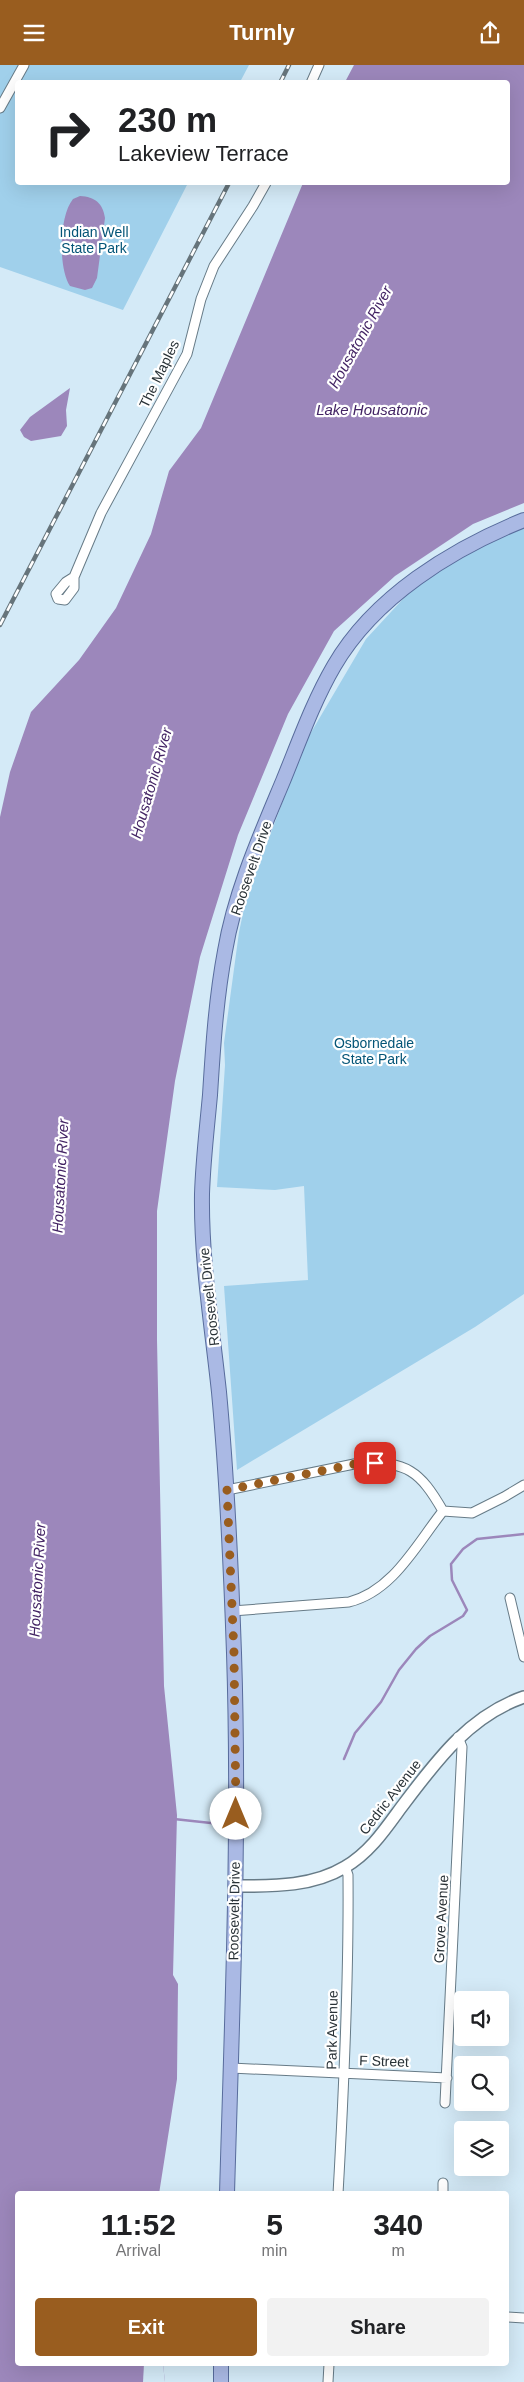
<!DOCTYPE html>
<html lang="en">
<head>
<meta charset="utf-8">
<style>
	body { margin:0; font-family:Helvetica,sans-serif; background:#f2f2f2; color:#202124; height:100vh; display:flex; flex-direction:column; font-size:19px; white-space:nowrap }
	* { box-sizing:border-box; margin:0 }
	p { font-size:16px; color:#757577 }
	.icon { flex:none; width:28px; height:28px; fill:none; stroke:currentColor; stroke-width:2; stroke-linecap:round; stroke-linejoin:round }
	.map { position:relative; flex:1; overflow:hidden }
	.sheet { position:absolute; left:15px; top:2126px; width:494px; height:175px; display:flex; flex-direction:column; background:#fff; border-radius:5px; box-shadow:0 5px 20px #0002 }
	.sheet>* { flex:none }
	.hud { position:absolute; left:15px; top:15px; width:495px; height:105px; border-radius:5px; box-shadow:0 5px 20px #0002; background:#fff; color:#202124; overflow:hidden }
	.tools { position:absolute; left:454px; top:1926px; display:grid; gap:10px }
	.tools a { display:grid; place-items:center; width:55px; height:55px; border-radius:5px; background:#fff; box-shadow:0 5px 20px #0002; font-size:25px }
	.pin { position:absolute; display:grid; place-items:center; width:42px; height:42px; color:#fff; margin:-21px; border-radius:10px; box-shadow:0 2px 8px #0006 }
	.me { position:absolute; width:55px; margin:-28px; rotate:0deg; stroke-linejoin:round; filter:drop-shadow(0 0 4px #0008) }
	.turn { display:flex; align-items:center; gap:18px; height:105px; padding:0 20px; font-size:22px }
	.turn .icon { width:65px; height:65px; stroke-width:2.5 }
	.turn b { display:block; font-size:35px; line-height:42px }
	.eta { display:flex; justify-content:space-evenly; align-items:center; height:85px; text-align:center }
	.eta b { font-size:30px; font-weight:700; line-height:35px }
	.button { display:flex; gap:10px; margin-top:auto; padding:10px 20px }
	.button a { flex:1; height:58px; border-radius:5px; background:#995d1f; color:#fff; font-size:20px; font-weight:700; line-height:58px; text-align:center }
	.button a+a { background:#f2f2f2; color:#202124 }
	header { display:flex; justify-content:space-between; align-items:center; height:65px; padding:0 20px; background:#995d1f; color:#fff; font-size:22px; font-weight:700 }
	.map>svg:first-child { display:block }
	.green { fill:#a0d0eb }
	.water { fill:#9c87bb }
	.pier { fill:#d4eaf7 }
	.lines { fill:none; stroke-linecap:round; stroke-linejoin:round }
	.stream { stroke:#9c87bb; stroke-width:2.5 }
	.minor-casing { stroke:#677b87; stroke-width:11 }
	.tertiary-casing { stroke:#677b87; stroke-width:14 }
	.primary-casing { stroke:#586c9c; stroke-width:16 }
	.minor { stroke:#fff; stroke-width:9 }
	.tertiary { stroke:#fff; stroke-width:11 }
	.primary { stroke:#aab9e4; stroke-width:14 }
	.rail-casing { stroke:#66747b; stroke-width:4.5 }
	.rail { stroke:#fff; stroke-width:2.5; stroke-dasharray:8; stroke-linecap:butt }
	.route { stroke:#995d1f; stroke-width:9; stroke-dasharray:0 16.2 }
	.labels { text-anchor:middle; dominant-baseline:central; stroke-width:4.5; stroke-linejoin:round; paint-order:stroke }
	.park-label { font-size:14px; fill:#045577; stroke:#fff }
	.street-label { font-size:14px; fill:#293237; stroke:#fff }
	.water-label { font-size:15px; font-style:italic; fill:#432464; stroke:#fff }
</style>
</head>
<body>
<header><svg class="icon" aria-label="menu" viewBox="0 0 24 24"><path d="M4 6h16M4 12h16M4 18h16"/></svg>Turnly<svg class="icon" aria-label="share" viewBox="0 0 24 24"><path d="M12 15V3M7 8l5-5 5 5M5 13v7h14v-7"/></svg></header>
<div class="map">
<svg width="524" height="2317" viewBox="0 0 524 2317">
	<rect width="100%" height="100%" fill="#d4eaf7"/>
	<!-- green -->
	<path class="green" d="M 0,0 L 249,0 L 240,17 L 18,18 L 18,118 L 188,118 L 123,245 L 0,202 Z
		M 524,457 L 524,1229 L 475,1262 L 237,1405 L 224,1221 L 308,1215 L 304,1121 L 275,1125 L 217,1122 L 225,1000 L 224,978 L 239,867 L 247,830 L 306,676 L 366,574 L 415,521 L 460,489 Z"/>
	<!-- water -->
	<path class="water" d="M 354,0 L 524,0 L 524,438 L 473,459 L 395,511 L 334,566 L 288,649 L 238,770 L 200,892 L 175,1016 L 157,1146 L 157,1275 L 164,1621 L 177,1750 L 173,1910 L 178,1919 L 177,2014 L 159,2129 L 18,2129 L 18,2299 L 163,2299 L 165,2317 L 0,2317 L 0,752 L 10,707 L 31,647 L 79,595 L 116,543 L 151,469 L 169,406 L 201,363 L 303,118 L 508,118 L 508,18 L 345,17 Z
		M 80,131 C 95,132 103,138 105,153 L 97,213 L 92,223 L 85,225 L 70,221 C 58,203 59,151 73,134 Z
		M 70,323 L 66,345 L 67,361 L 61,371 L 31,376 L 24,372 L 20,365 L 30,352 Z"/>
	<!-- pier -->
	<path class="pier" d="M 144,2299 L 163,2299 L 165,2317 L 143,2317 Z"/>
	<g class="lines">
		<!-- stream -->
		<path class="stream" d="M 344,1694 L 355,1668 L 381,1637 L 399,1605 L 416,1584 L 430,1571 L 463,1551 L 467,1545 L 452,1515 L 451,1499 L 463,1484 L 477,1474 L 524,1469
			M 174,1754 L 220,1759"/>
		<!-- minor casing -->
		<g class="minor-casing">
			<path id="minor" d="M 311,18 L 319,0
				M 0,43 L 24,0
				M 74,512 L 66,517 L 56,529 L 58,534 L 65,535 L 74,523 L 74,512 L 101,448 L 187,289 L 201,234 L 214,201 L 253,141 L 266,118
				M 227,1425 L 359,1398 C 407,1396 420,1406 443,1446
				M 510,1533 L 524,1592
				M 232,1546 L 349,1537 C 393,1526 416,1480 443,1446 L 472,1448 L 504,1432 L 524,1420
				M 231,2003 L 447,2013
				M 445,2038 L 462,1682 L 458,1672
				M 338,2129 C 344,2022 349,1916 348,1810 L 345,1802
				M 443,2129 L 443,2118
				M 506,2252 L 524,2253
				M 328,2317 L 329,2299"/>
		</g>
		<!-- tertiary casing -->
		<g class="tertiary-casing">
			<path id="tertiary" d="M 235,1821 C 272,1821 312,1822 345,1802 C 369,1788 384,1766 400,1744 C 434,1699 468,1651 524,1632"/>
		</g>
		<!-- primary casing -->
		<g class="primary-casing">
			<path id="primary" d="M 227,2129 C 232,1949 240,1768 234,1588 C 231,1501 227,1413 219,1327 C 212,1261 201,1195 202,1129 C 203,1096 207,1063 210,1030 C 213,982 216,934 225,886 C 235,827 260,771 283,716 C 299,677 313,637 334,601 C 374,532 452,484 524,455
				M 221,2317 L 221,2299"/>
		</g>
		<!-- minor -->
		<use href="#minor" class="minor"/>
		<!-- tertiary -->
		<use href="#tertiary" class="tertiary"/>
		<!-- primary -->
		<use href="#primary" class="primary"/>
		<!-- rail casing -->
		<g class="rail-casing">
			<path id="rail" d="M 280,18 L 289,0
				M 0,560 L 229,118"/>
		</g>
		<!-- rail -->
		<use href="#rail" class="rail"/>
	</g>
	<g class="lines">
		<!-- route -->
		<path class="route" d="M 236,1749 L 234,1588 L 227,1425 L 360,1398 L 375,1398"/>
	</g>
	<g class="labels">
		<!-- park labels -->
		<g class="park-label">
			<text x="94" y="167">Indian Well<tspan x="94" dy="16">State Park</tspan></text>
			<text x="374" y="978">Osbornedale<tspan x="374" dy="16">State Park</tspan></text>
		</g>
		<!-- street labels -->
		<g class="street-label">
			<text transform="translate(159 309) rotate(-64)">The Maples</text>
			<text transform="translate(251 803) rotate(-71)">Roosevelt Drive</text>
			<text transform="translate(209 1232) rotate(-96)">Roosevelt Drive</text>
			<text transform="translate(390 1732) rotate(-52)">Cedric Avenue</text>
			<text transform="translate(234 1846) rotate(-89)">Roosevelt Drive</text>
			<text transform="translate(441 1854) rotate(-87)">Grove Avenue</text>
			<text transform="translate(332 1965) rotate(-89)">Park Avenue</text>
			<text transform="translate(384 1996) rotate(2)">F Street</text>
		</g>
		<!-- water labels -->
		<g class="water-label">
			<text transform="translate(360 272) rotate(-61)">Housatonic River</text>
			<text x="372" y="344">Lake Housatonic</text>
			<text transform="translate(151 718) rotate(-74)">Housatonic River</text>
			<text transform="translate(60 1111) rotate(-87)">Housatonic River</text>
			<text transform="translate(37 1515) rotate(-87)">Housatonic River</text>
		</g>
	</g>
</svg>
<div class="tools">
<a><svg class="icon" aria-label="sound" viewBox="0 0 24 24"><path d="M4 9h4l5-4v14l-5-4H4zM17 9q2 3 0 6"/></svg></a>
<a><svg class="icon" aria-label="search" viewBox="0 0 24 24"><circle cx="10" cy="10" r="6"/><path d="M15 15l6 6"/></svg></a>
<a><svg class="icon" aria-label="layers" viewBox="0 0 24 24"><path d="M12 4l9 5-9 5-9-5zM3 14l9 5 9-5"/></svg></a>
</div>
<div class="pin" style="left:375px;top:1398px;background:#d93025"><svg class="icon" aria-label="arrive" viewBox="0 0 24 24"><path d="M6 21V4h12l-3 4 3 4H6"/></svg></div>
<svg class="me" style="left:236px;top:1749px" viewBox="-20 -20 40 40"><circle r="19" fill="#fff"/><path d="M0-13L10 11 0 6-10 11z" fill="#995d1f"/></svg>
<div class="hud">
<div class="turn"><svg class="icon" aria-label="right" viewBox="0 0 24 24"><path d="M7 20v-9h11M14 6l5 5-5 5"/></svg><div><b>230 m</b>Lakeview Terrace</div></div>
</div>
<section class="sheet">
<div class="eta">
<div><b>11:52</b><p>Arrival</p></div>
<div><b>5</b><p>min</p></div>
<div><b>340</b><p>m</p></div>
</div>
<div class="button"><a>Exit</a><a>Share</a></div>
</section>
</div>
</body>
</html>
